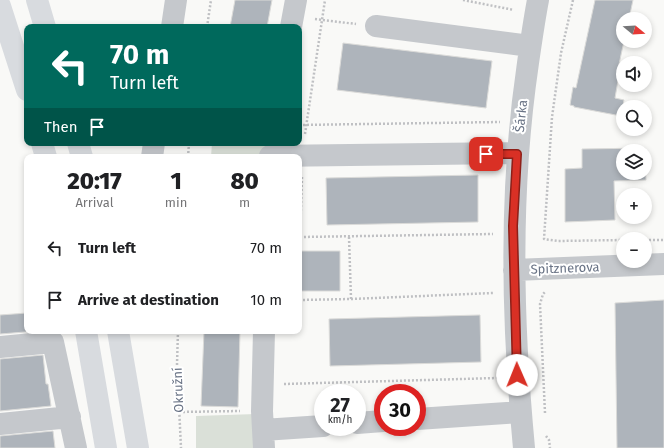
<!DOCTYPE html>
<html lang="en">
<head>
<meta charset="utf-8">
<style>
	body { margin:0; font-family:"Fira Sans",sans-serif; background:#f2f2f2; color:#202124; height:100vh; display:flex; flex-direction:column; font-size:15px; white-space:nowrap }
	* { box-sizing:border-box; margin:0 }
	p { font-size:13px; color:#757577 }
	.icon { flex:none; width:22px; height:22px; fill:none; stroke:currentColor; stroke-width:2; stroke-linecap:round; stroke-linejoin:round }
	.map { position:relative; flex:1; overflow:hidden }
	.panel { position:absolute; left:24px; top:154px; width:278px; height:180px; display:flex; flex-direction:column; background:#fff; border-radius:8px; box-shadow:0 2px 6px #0003 }
	.panel>* { flex:none }
	.hud { position:absolute; left:24px; top:24px; width:278px; height:122px; border-radius:8px; box-shadow:0 2px 6px #0003; background:#00695c; color:#fff; overflow:hidden }
	.needle { width:26px; rotate:108deg }
	.tools { position:absolute; left:616px; top:12px; display:grid; gap:8px }
	.tools a { display:grid; place-items:center; width:36px; height:36px; border-radius:50%; background:#fff; box-shadow:0 2px 6px #0003; font-size:20px }
	.speed { position:absolute; left:314px; top:384px; display:flex; gap:8px; font-size:20px; font-weight:700; text-align:center }
	.speed>* { display:grid; place-content:center; width:52px; height:52px; border-radius:50%; background:#fff; box-shadow:0 2px 6px #0003; line-height:1 }
	.speed small { font-size:10px; font-weight:400 }
	.speed .limit { border:6px solid #d22; background:#fff; color:#111 }
	.pin { position:absolute; display:grid; place-items:center; width:34px; height:34px; color:#fff; margin:-17px; border-radius:8px; box-shadow:0 2px 6px #0006 }
	.me { position:absolute; width:44px; margin:-22px; rotate:359deg; stroke-linejoin:round; filter:drop-shadow(0 0 3px #0008) }
	.turn { display:flex; align-items:center; gap:14px; height:84px; padding:0 20px; font-size:18px }
	.turn .icon { width:52px; height:52px; stroke-width:2.5 }
	.turn b { display:block; font-size:28px; line-height:34px }
	.then { display:flex; align-items:center; height:38px; padding:0 20px; background:#0003; gap:8px; font-size:15px }
	.eta { display:flex; justify-content:space-evenly; align-items:center; height:68px; text-align:center }
	.eta b { font-size:24px; font-weight:800; line-height:28px }
	ul { padding:0; list-style:none }
	li { display:flex; align-items:center; gap:12px; height:52px; padding:0 20px }
	li div { flex:1 }
	li b { display:block; font-size:15px }
	li em { font-style:normal }
	.map>svg:first-child { display:block }
	.green { fill:#dae0d8 }
	.building { fill:#aeb4bb; stroke:#dbdbd9; fill-rule:evenodd }
	.lines { fill:none; stroke-linecap:round; stroke-linejoin:round }
	.path { stroke:#bfc0c3; stroke-width:2.5; stroke-dasharray:2 2; stroke-linecap:butt }
	.minor { stroke:#c5c8cc; stroke-width:22 }
	.highway { stroke:#d8dbdf; stroke-width:22 }
	.route-casing { stroke:#8d1f18; stroke-width:10 }
	.route { stroke:#d93025; stroke-width:7 }
	.labels { text-anchor:middle; dominant-baseline:central; stroke-width:4; stroke-linejoin:round; paint-order:stroke }
	.street-label { font-size:13px; fill:#6a7486; stroke:#fff }
</style>
</head>
<body>
<div class="map">
<svg width="664" height="448" viewBox="0 0 664 448">
	<rect width="100%" height="100%" fill="#f9f9f7"/>
	<!-- green -->
	<path class="green" d="M 212,143 L 243,143 L 269,145 L 268,157 L 211,157 Z
		M 257,414 L 258,448 L 196,448 L 196,416 Z"/>
	<!-- building -->
	<path class="building" d="M 235,0 L 272,0 L 267,27 L 230,27 Z
		M 595,0 L 633,0 L 629,19 L 623,19 L 624,41 L 618,69 L 620,69 L 615,98 L 624,100 L 621,116 L 574,107 L 574,106 L 570,105 L 573,87 L 576,88 Z
		M 343,43 L 492,61 L 486,108 L 337,90 Z
		M 645,148 L 646,180 L 614,181 L 615,220 L 565,222 L 565,169 L 582,168 L 582,149 ZM 623,151 L 645,151 L 645,173 L 623,173 Z
		M 478,175 L 478,222 L 327,225 L 326,178 Z
		M 299,251 L 340,251 L 340,291 L 299,291 Z
		M 664,300 L 664,448 L 617,448 L 615,303 Z
		M 27,313 L 27,331 L 37,331 L 0,334 L 0,315 Z
		M 480,315 L 481,362 L 330,366 L 329,319 Z
		M 204,331 L 240,331 L 238,407 L 201,406 Z
		M 43,355 L 46,384 L 48,384 L 51,406 L 0,411 L 0,359 Z
		M 53,431 L 55,448 L 0,448 L 0,436 Z"/>
	<g class="lines">
		<!-- path -->
		<path class="path" d="M 463,0 L 514,10
			M 573,0 L 561,53 L 552,117 L 544,239 L 558,241 L 623,240
			M 315,19 L 356,24
			M 207,27 L 211,0
			M 299,125 L 500,122
			M 305,134 L 325,0
			M 188,157 L 189,143
			M 302,177 L 300,237 L 493,234
			M 349,237 L 351,299
			M 645,240 L 664,240
			M 299,300 L 351,299 L 493,293
			M 178,331 L 177,364 L 181,448
			M 284,384 L 497,378
			M 179,412 L 240,411
			M 545,413 L 540,304 L 543,294 L 546,291
			M 546,436 L 549,440 L 550,448"/>
		<!-- minor -->
		<path class="minor" d="M 376,26 L 530,46
			M 172,27 L 176,0
			M 291,27 L 296,0
			M 270,156 L 517,153
			M 152,157 L 154,143
			M 514,270 L 664,264
			M 0,347 L 53,342 L 76,448
			M 417,419 L 520,412
			M 357,423 L 383,421
			M 0,424 L 70,417
			M 263,430 L 323,426
			M 264,448 L 262,411 L 264,331
			M 524,448 C 512,320 509,191 528,63 C 531,42 534,21 538,0"/>
		<!-- highway -->
		<path class="highway" d="M 37,0 L 45,27
			M 0,6 L 27,90
			M 42,143 L 46,157
			M 78,143 L 82,157
			M 86,331 L 106,448
			M 118,331 L 138,448"/>
	</g>
	<g class="lines">
		<!-- route casing -->
		<g class="route-casing">
			<path id="route" d="M 486,154 L 517,154 L 513,226 L 517,375"/>
		</g>
		<!-- route -->
		<use href="#route" class="route"/>
	</g>
	<g class="labels">
		<!-- street labels -->
		<g class="street-label">
			<text transform="translate(521 116) rotate(-84)">Šárka</text>
			<text transform="translate(565 268) rotate(-2)">Spitznerova</text>
			<text transform="translate(178 390) rotate(-92)">Okružní</text>
		</g>
	</g>
</svg>
<div class="tools">
<a><svg class="needle" viewBox="-14 -14 28 28"><path d="M0-13l5 13h-10z" fill="#e53935"/><path d="M0 13l5-13h-10z" fill="#757577"/></svg></a>
<a><svg class="icon" aria-label="sound" viewBox="0 0 24 24"><path d="M4 9h4l5-4v14l-5-4H4zM17 9q2 3 0 6"/></svg></a>
<a><svg class="icon" aria-label="search" viewBox="0 0 24 24"><circle cx="10" cy="10" r="6"/><path d="M15 15l6 6"/></svg></a>
<a><svg class="icon" aria-label="layers" viewBox="0 0 24 24"><path d="M12 4l9 5-9 5-9-5zM3 14l9 5 9-5"/></svg></a>
<a>+</a>
<a>−</a>
</div>
<div class="speed"><div>27<small>km/h</small></div><div class="limit">30</div></div>
<div class="pin" style="left:486px;top:154px;background:#d93025"><svg class="icon" aria-label="arrive" viewBox="0 0 24 24"><path d="M6 21V4h12l-3 4 3 4H6"/></svg></div>
<svg class="me" style="left:517px;top:375px" viewBox="-20 -20 40 40"><circle r="19" fill="#fff"/><path d="M0-13L10 11 0 6-10 11z" fill="#d93025"/></svg>
<div class="hud">
<div class="turn"><svg class="icon" aria-label="left" viewBox="0 0 24 24"><path d="M17 20v-9H6M10 6l-5 5 5 5"/></svg><div><b>70 m</b>Turn left</div></div>
<div class="then">Then<svg class="icon" aria-label="arrive" viewBox="0 0 24 24"><path d="M6 21V4h12l-3 4 3 4H6"/></svg></div>
</div>
<section class="panel">
<div class="eta">
<div><b>20:17</b><p>Arrival</p></div>
<div><b>1</b><p>min</p></div>
<div><b>80</b><p>m</p></div>
</div>
<ul>
<li><svg class="icon" aria-label="left" viewBox="0 0 24 24"><path d="M17 20v-9H6M10 6l-5 5 5 5"/></svg><div><b>Turn left</b></div><em>70 m</em></li>
<li><svg class="icon" aria-label="arrive" viewBox="0 0 24 24"><path d="M6 21V4h12l-3 4 3 4H6"/></svg><div><b>Arrive at destination</b></div><em>10 m</em></li>
</ul>
</section>
</div>
</body>
</html>
